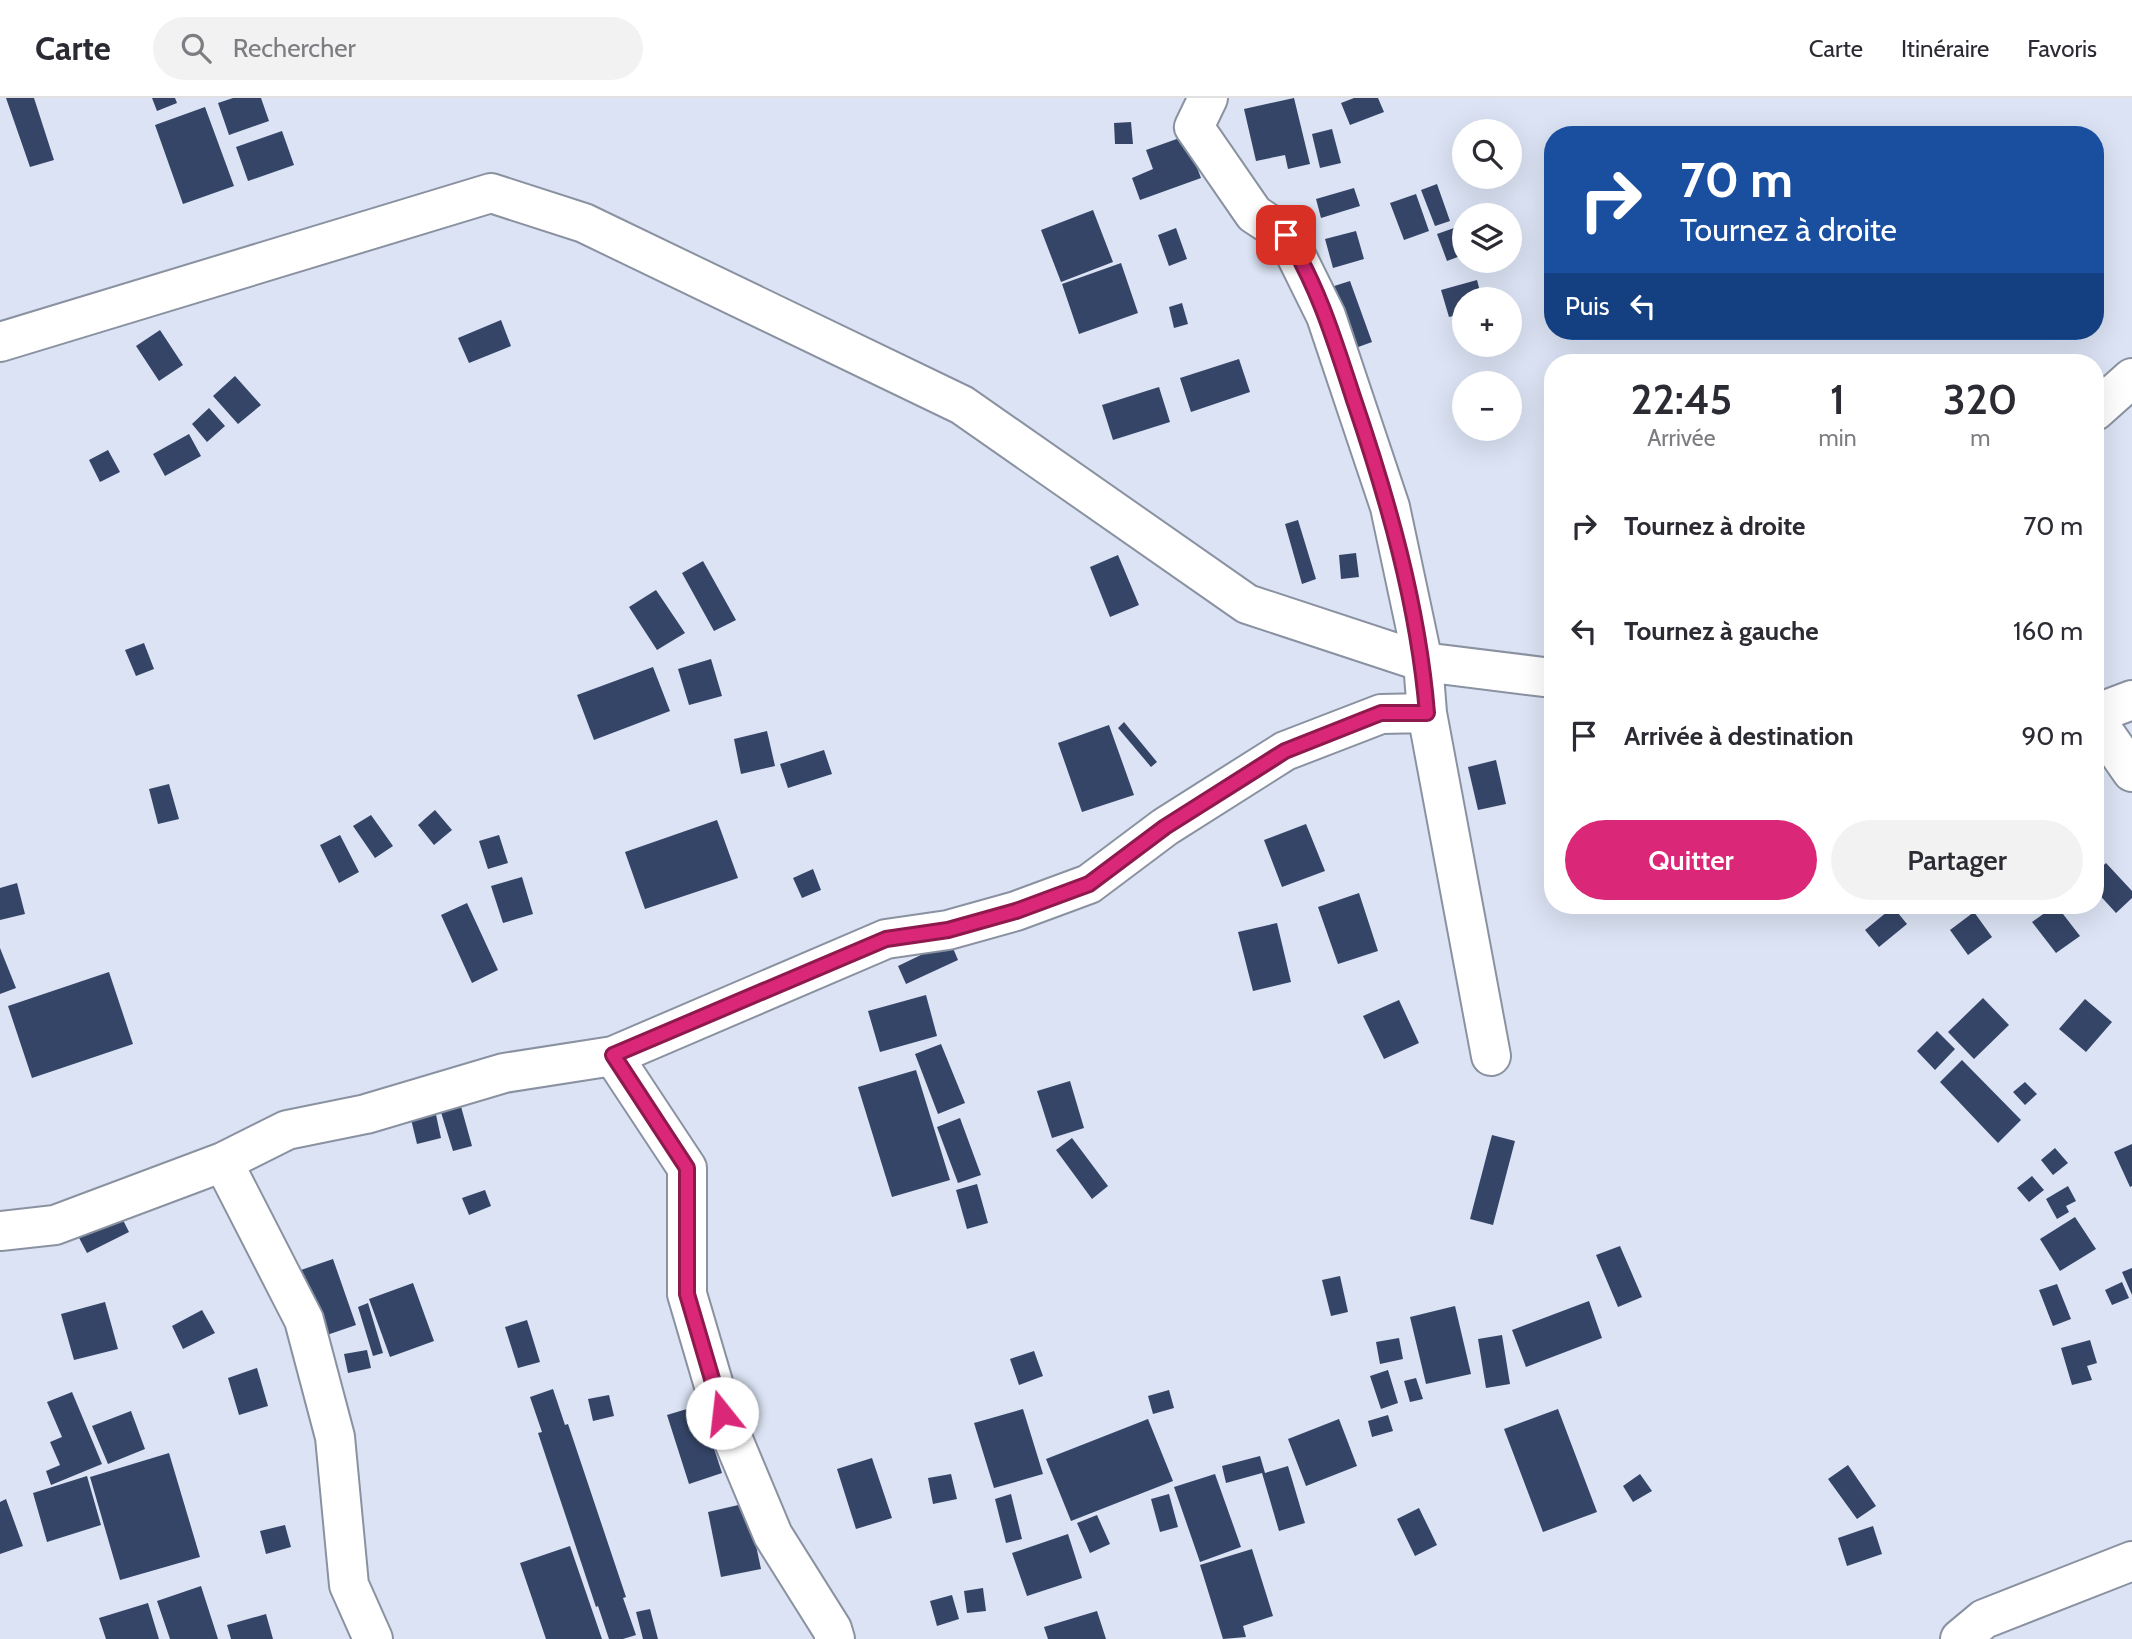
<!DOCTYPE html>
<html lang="fr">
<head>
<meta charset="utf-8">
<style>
	body { margin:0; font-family:Cabin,sans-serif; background:#f2f2f3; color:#2b2b33; height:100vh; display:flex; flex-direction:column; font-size:26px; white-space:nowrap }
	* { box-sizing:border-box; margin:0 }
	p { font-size:23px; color:#7c7c81 }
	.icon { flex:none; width:38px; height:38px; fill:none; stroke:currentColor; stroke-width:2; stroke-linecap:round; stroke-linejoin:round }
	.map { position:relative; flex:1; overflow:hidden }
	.side { position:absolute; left:1544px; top:256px; width:560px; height:560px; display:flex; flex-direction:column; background:#fff; border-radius:28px; box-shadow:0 7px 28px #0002 }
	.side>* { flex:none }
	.guide { position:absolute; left:1544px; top:28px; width:560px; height:214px; border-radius:28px; box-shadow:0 7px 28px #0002; background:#1a4fa0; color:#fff; overflow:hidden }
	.controls { position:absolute; left:1452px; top:21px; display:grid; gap:14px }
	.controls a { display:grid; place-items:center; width:70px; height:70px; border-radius:50%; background:#fff; box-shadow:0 7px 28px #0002; font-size:35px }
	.pin { position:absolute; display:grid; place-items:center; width:60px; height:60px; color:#fff; margin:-30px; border-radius:14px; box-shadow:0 4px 10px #0006 }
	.me { position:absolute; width:77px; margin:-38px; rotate:344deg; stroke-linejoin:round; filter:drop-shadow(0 0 5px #0008) }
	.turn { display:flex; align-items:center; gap:24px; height:147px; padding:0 21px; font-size:32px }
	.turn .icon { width:91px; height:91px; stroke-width:2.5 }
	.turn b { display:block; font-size:49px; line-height:60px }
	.then { display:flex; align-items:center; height:66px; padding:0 21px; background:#0003; gap:14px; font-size:26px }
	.eta { display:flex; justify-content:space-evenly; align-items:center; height:119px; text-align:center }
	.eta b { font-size:42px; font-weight:600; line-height:49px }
	.cta { display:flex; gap:14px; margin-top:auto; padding:14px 21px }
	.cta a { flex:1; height:80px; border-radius:42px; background:#db2777; color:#fff; font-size:28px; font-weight:600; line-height:80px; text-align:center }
	.cta a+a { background:#f2f2f3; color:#2b2b33 }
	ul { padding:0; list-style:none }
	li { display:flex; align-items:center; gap:21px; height:105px; padding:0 21px }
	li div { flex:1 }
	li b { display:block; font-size:26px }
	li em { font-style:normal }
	header { display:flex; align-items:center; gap:42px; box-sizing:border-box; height:98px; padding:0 35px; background:#fff; border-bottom:2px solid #e1e1e2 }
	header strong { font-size:33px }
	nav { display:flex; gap:38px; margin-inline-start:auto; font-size:24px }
	.search { width:490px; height:63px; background:#f2f2f3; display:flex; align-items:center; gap:18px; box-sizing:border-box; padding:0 24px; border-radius:38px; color:#7c7c81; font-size:26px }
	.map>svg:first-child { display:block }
	.building { fill:#354567 }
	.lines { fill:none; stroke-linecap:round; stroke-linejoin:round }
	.minor-casing { stroke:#8a92a1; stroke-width:42 }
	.minor { stroke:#fff; stroke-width:38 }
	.route-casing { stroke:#8e194d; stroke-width:18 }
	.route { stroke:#db2777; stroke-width:12 }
</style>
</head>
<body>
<header>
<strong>Carte</strong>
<div class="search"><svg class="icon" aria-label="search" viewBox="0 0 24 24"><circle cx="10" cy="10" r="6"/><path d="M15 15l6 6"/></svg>Rechercher</div>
<nav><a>Carte</a><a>Itinéraire</a><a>Favoris</a></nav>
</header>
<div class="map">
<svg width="2132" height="1541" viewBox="0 0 2132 1541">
	<rect width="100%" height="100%" fill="#dbe3f4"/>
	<!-- building -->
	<path class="building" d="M 6,0 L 34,0 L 54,62 L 30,69 Z
		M 152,0 L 175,0 L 177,5 L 157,13 Z
		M 233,0 L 261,0 L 269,23 L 229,37 L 218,5 Z
		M 1294,0 L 1310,66 L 1288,71 L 1285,57 L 1256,63 L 1244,11 Z
		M 1354,0 L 1378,0 L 1384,14 L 1350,27 L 1341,5 Z
		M 205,9 L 234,88 L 183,106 L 155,27 Z
		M 1131,24 L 1133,46 L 1115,46 L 1114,25 Z
		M 1332,31 L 1341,65 L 1320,70 L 1312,36 Z
		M 282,33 L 294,67 L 248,83 L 236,49 Z
		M 1185,38 L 1201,80 L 1140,102 L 1132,80 L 1153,71 L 1146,52 Z
		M 1437,86 L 1450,123 L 1435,128 L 1421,92 Z
		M 1354,90 L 1360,108 L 1321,120 L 1316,101 Z
		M 1416,96 L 1429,133 L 1404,142 L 1390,105 Z
		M 1093,112 L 1113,164 L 1061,184 L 1041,132 Z
		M 1176,130 L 1187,161 L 1169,168 L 1158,137 Z
		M 1454,130 L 1463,157 L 1447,163 L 1437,136 Z
		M 1356,133 L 1364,161 L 1333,170 L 1325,141 Z
		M 1121,165 L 1138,215 L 1079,236 L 1062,186 Z
		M 1477,182 L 1482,201 L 1465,201 L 1465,215 L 1449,219 L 1441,192 Z
		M 1350,183 L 1372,244 L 1350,252 L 1328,190 Z
		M 1182,205 L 1188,226 L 1174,230 L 1169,209 Z
		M 501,222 L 511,248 L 469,265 L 458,240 Z
		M 160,232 L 183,267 L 159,283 L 136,248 Z
		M 1239,261 L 1250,294 L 1191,314 L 1180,280 Z
		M 235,278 L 261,307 L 238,326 L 213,298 Z
		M 1159,289 L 1170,324 L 1113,342 L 1102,307 Z
		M 209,310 L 225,328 L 207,344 L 192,326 Z
		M 189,336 L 201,358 L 165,378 L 153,356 Z
		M 108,352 L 120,374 L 100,384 L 89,362 Z
		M 1298,422 L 1316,481 L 1302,486 L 1285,426 Z
		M 1356,455 L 1359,479 L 1341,481 L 1339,457 Z
		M 1118,457 L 1139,507 L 1110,519 L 1090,469 Z
		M 703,463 L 736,522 L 714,533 L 682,475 Z
		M 656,492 L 685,535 L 657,552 L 629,509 Z
		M 144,545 L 154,571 L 136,578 L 125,552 Z
		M 711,561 L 722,598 L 689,607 L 678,571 Z
		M 653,569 L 670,613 L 594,642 L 577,597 Z
		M 1124,624 L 1157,664 L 1151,669 L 1118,630 Z
		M 1109,627 L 1134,697 L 1082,714 L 1058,645 Z
		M 767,633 L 775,668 L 741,676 L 734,641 Z
		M 824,652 L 832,676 L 788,690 L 780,666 Z
		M 1496,662 L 1506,706 L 1478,712 L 1468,669 Z
		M 169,686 L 179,721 L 158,726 L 149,691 Z
		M 435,712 L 452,732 L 434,747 L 418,727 Z
		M 371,717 L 393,748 L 375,760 L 353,728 Z
		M 717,722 L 738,780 L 645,811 L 625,754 Z
		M 1306,726 L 1325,773 L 1282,789 L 1264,742 Z
		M 340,737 L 359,774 L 339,785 L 320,747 Z
		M 499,737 L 508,765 L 488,771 L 479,743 Z
		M 2106,765 L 2132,793 L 2132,800 L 2116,815 L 2095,792 L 2095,775 Z
		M 813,771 L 821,792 L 802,800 L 793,780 Z
		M 522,779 L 533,816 L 503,825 L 491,788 Z
		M 17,785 L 25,816 L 0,822 L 0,790 Z
		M 1359,795 L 1378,853 L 1338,866 L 1318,809 Z
		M 467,805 L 498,872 L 472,885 L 441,817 Z
		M 2056,807 L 2080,838 L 2056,855 L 2032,824 Z
		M 1893,809 L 1907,826 L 1879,849 L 1865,832 Z
		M 1974,814 L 1992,839 L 1968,857 L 1950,832 Z
		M 1277,825 L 1291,884 L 1253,893 L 1238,834 Z
		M 950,843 L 958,862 L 906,886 L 898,868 Z
		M 0,850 L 16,890 L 0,896 Z
		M 109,874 L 133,946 L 32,980 L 8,908 Z
		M 926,897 L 937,938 L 880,954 L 868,913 Z
		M 1983,900 L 2009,927 L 1974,961 L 1948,934 Z
		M 2085,901 L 2112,924 L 2086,954 L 2059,931 Z
		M 1399,902 L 1419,945 L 1384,961 L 1363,918 Z
		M 1937,933 L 1955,951 L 1935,972 L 1917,953 Z
		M 941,946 L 965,1005 L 938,1016 L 915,956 Z
		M 1962,962 L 2021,1022 L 1998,1045 L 1940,984 Z
		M 916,972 L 950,1082 L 892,1099 L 858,989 Z
		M 1070,983 L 1084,1030 L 1052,1040 L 1037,993 Z
		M 2025,984 L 2037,996 L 2025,1007 L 2013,994 Z
		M 460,1005 L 472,1048 L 453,1053 L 440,1011 Z
		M 435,1012 L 441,1040 L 417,1046 L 410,1017 Z
		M 960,1020 L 981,1077 L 958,1085 L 937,1029 Z
		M 1492,1037 L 1515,1043 L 1493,1127 L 1470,1121 Z
		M 1072,1040 L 1108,1088 L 1092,1101 L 1056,1052 Z
		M 2132,1046 L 2132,1088 L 2130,1089 L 2114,1054 Z
		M 2055,1050 L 2068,1065 L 2053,1077 L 2041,1062 Z
		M 2032,1078 L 2044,1092 L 2029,1104 L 2017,1090 Z
		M 977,1086 L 988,1125 L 967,1131 L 956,1092 Z
		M 2068,1088 L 2076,1103 L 2066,1108 L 2069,1114 L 2057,1121 L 2046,1101 Z
		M 485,1092 L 491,1108 L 469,1117 L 462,1100 Z
		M 118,1112 L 129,1134 L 87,1155 L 76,1134 Z
		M 2075,1119 L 2096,1151 L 2060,1173 L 2040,1141 Z
		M 1620,1148 L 1642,1199 L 1618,1209 L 1596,1157 Z
		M 333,1161 L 356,1227 L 324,1238 L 301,1172 Z
		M 2132,1170 L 2132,1197 L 2122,1174 Z
		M 1340,1178 L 1348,1214 L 1331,1218 L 1322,1182 Z
		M 2122,1184 L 2129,1200 L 2112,1207 L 2105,1192 Z
		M 413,1185 L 434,1243 L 390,1259 L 369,1201 Z
		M 2057,1186 L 2071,1221 L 2053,1228 L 2039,1192 Z
		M 1589,1203 L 1602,1240 L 1526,1269 L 1512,1232 Z
		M 105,1204 L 118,1251 L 74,1262 L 61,1216 Z
		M 368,1205 L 383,1255 L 373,1258 L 358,1209 Z
		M 1455,1208 L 1471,1276 L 1426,1286 L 1410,1219 Z
		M 202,1212 L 215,1235 L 183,1251 L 172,1228 Z
		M 527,1222 L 540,1264 L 518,1270 L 505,1229 Z
		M 1502,1237 L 1510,1286 L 1486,1290 L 1478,1241 Z
		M 1399,1240 L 1403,1261 L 1380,1266 L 1376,1244 Z
		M 2090,1242 L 2097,1265 L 2087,1268 L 2092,1282 L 2072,1287 L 2061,1250 Z
		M 367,1252 L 371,1270 L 348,1275 L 344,1256 Z
		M 1034,1253 L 1043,1278 L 1019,1287 L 1010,1261 Z
		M 257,1270 L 268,1308 L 239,1317 L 228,1280 Z
		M 1388,1272 L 1398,1305 L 1381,1311 L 1370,1278 Z
		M 1416,1280 L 1423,1301 L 1410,1304 L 1404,1283 Z
		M 553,1291 L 565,1327 L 568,1326 L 626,1499 L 623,1500 L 636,1537 L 623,1541 L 609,1541 L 598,1508 L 596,1509 L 538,1335 L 542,1334 L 530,1299 Z
		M 1169,1292 L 1174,1310 L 1153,1316 L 1148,1298 Z
		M 72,1294 L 102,1366 L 51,1387 L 46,1373 L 60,1367 L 50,1344 L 62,1339 L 47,1304 Z
		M 609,1297 L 614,1318 L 593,1323 L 588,1301 Z
		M 700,1307 L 722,1375 L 689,1386 L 667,1317 Z
		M 1023,1311 L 1043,1376 L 994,1390 L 974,1325 Z
		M 1558,1311 L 1597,1414 L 1543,1434 L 1504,1331 Z
		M 131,1313 L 145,1351 L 108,1366 L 92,1328 Z
		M 1388,1317 L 1393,1333 L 1372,1339 L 1368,1323 Z
		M 1148,1321 L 1173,1383 L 1071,1423 L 1046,1361 Z
		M 1339,1321 L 1357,1368 L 1306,1388 L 1288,1341 Z
		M 169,1355 L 200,1459 L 120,1482 L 90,1379 Z
		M 1260,1358 L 1265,1375 L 1288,1368 L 1305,1425 L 1279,1433 L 1262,1375 L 1226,1385 L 1222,1368 Z
		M 872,1360 L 892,1420 L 856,1431 L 837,1371 Z
		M 1848,1367 L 1876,1408 L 1857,1421 L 1828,1381 Z
		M 951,1376 L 957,1401 L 933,1406 L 928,1380 Z
		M 1215,1376 L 1241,1449 L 1200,1464 L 1174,1389 Z
		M 1640,1376 L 1652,1393 L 1633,1404 L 1623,1388 Z
		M 87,1378 L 101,1427 L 47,1444 L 33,1395 Z
		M 1011,1396 L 1022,1441 L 1006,1445 L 995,1401 Z
		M 1169,1396 L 1178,1429 L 1160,1434 L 1151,1401 Z
		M 6,1401 L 23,1448 L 0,1456 L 0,1404 Z
		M 747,1405 L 761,1471 L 721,1479 L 708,1414 Z
		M 1419,1410 L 1437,1447 L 1415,1458 L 1397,1421 Z
		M 1097,1417 L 1110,1446 L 1090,1455 L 1077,1425 Z
		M 285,1427 L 291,1449 L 266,1456 L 260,1433 Z
		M 1873,1428 L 1882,1456 L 1847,1468 L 1838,1440 Z
		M 1068,1436 L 1082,1480 L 1027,1498 L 1012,1455 Z
		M 570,1448 L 602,1541 L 546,1541 L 520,1465 Z
		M 1252,1451 L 1273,1518 L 1243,1528 L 1246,1539 L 1223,1541 L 1200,1467 Z
		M 201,1488 L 218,1541 L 170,1541 L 157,1503 Z
		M 983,1490 L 986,1513 L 967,1515 L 964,1493 Z
		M 952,1497 L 959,1521 L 937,1528 L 930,1503 Z
		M 148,1505 L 159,1541 L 106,1541 L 99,1520 Z
		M 650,1511 L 658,1541 L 643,1541 L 636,1514 Z
		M 1097,1513 L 1106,1541 L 1048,1541 L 1044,1529 Z
		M 266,1516 L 273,1541 L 231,1541 L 227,1527 Z"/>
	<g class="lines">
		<!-- minor casing -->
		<g class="minor-casing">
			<path id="minor" d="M 1208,0 L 1194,29 L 1254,116 L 1286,137 L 1326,218 L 1390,409 L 1423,564 L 1427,615 L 1491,958
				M 0,244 L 491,95 L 584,125 L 962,307 L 1247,506 L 1423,564 L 1552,580
				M 2095,313 L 2132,280
				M 2095,616 L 2132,602
				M 2095,621 L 2132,674
				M 613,958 L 687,1070 L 687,1196 L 722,1315 L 773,1437 L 832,1531 L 835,1541
				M 223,1064 L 304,1222 L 335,1339 L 349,1487 L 373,1541
				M 0,1133 L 55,1127 L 223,1064 L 287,1032 L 366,1016 L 504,975 L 613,958 L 886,841 L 948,832 L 1016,813 L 1089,786 L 1165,729 L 1285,653 L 1381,616 L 1427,615
				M 1960,1541 L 1984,1521 L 2132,1463"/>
		</g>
		<!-- minor -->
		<use href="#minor" class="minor"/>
	</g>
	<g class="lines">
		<!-- route casing -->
		<g class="route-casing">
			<path id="route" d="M 722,1315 L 687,1196 L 687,1070 L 613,957 L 886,841 L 948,832 L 1016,813 L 1089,786 L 1165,729 L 1285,653 L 1381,615 L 1427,615 C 1418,506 1388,402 1353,299 C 1335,244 1318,187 1286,137"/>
		</g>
		<!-- route -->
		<use href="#route" class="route"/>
	</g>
</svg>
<div class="controls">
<a><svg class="icon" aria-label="search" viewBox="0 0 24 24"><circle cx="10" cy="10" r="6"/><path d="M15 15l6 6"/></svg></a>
<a><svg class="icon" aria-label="layers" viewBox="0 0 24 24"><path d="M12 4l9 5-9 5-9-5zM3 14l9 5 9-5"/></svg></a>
<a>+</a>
<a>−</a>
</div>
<div class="pin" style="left:1286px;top:137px;background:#d93025"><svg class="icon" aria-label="arrive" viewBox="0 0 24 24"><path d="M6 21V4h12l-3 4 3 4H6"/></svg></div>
<svg class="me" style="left:722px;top:1315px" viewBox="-20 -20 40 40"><circle r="19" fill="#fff"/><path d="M0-13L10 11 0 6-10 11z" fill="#db2777"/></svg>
<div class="guide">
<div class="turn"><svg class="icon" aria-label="right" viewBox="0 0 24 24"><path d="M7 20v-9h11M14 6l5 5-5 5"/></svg><div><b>70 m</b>Tournez à droite</div></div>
<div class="then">Puis<svg class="icon" aria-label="left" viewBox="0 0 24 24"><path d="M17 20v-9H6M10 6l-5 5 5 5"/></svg></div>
</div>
<section class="side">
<div class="eta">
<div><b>22:45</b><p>Arrivée</p></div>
<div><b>1</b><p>min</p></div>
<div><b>320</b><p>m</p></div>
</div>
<ul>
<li><svg class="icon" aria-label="right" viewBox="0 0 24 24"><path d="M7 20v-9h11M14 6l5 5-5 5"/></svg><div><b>Tournez à droite</b></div><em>70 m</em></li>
<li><svg class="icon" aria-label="left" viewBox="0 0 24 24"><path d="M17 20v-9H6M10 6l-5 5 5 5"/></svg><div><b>Tournez à gauche</b></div><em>160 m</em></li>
<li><svg class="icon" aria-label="arrive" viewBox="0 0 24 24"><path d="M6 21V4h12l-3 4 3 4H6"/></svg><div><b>Arrivée à destination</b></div><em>90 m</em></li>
</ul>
<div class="cta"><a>Quitter</a><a>Partager</a></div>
</section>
</div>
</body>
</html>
